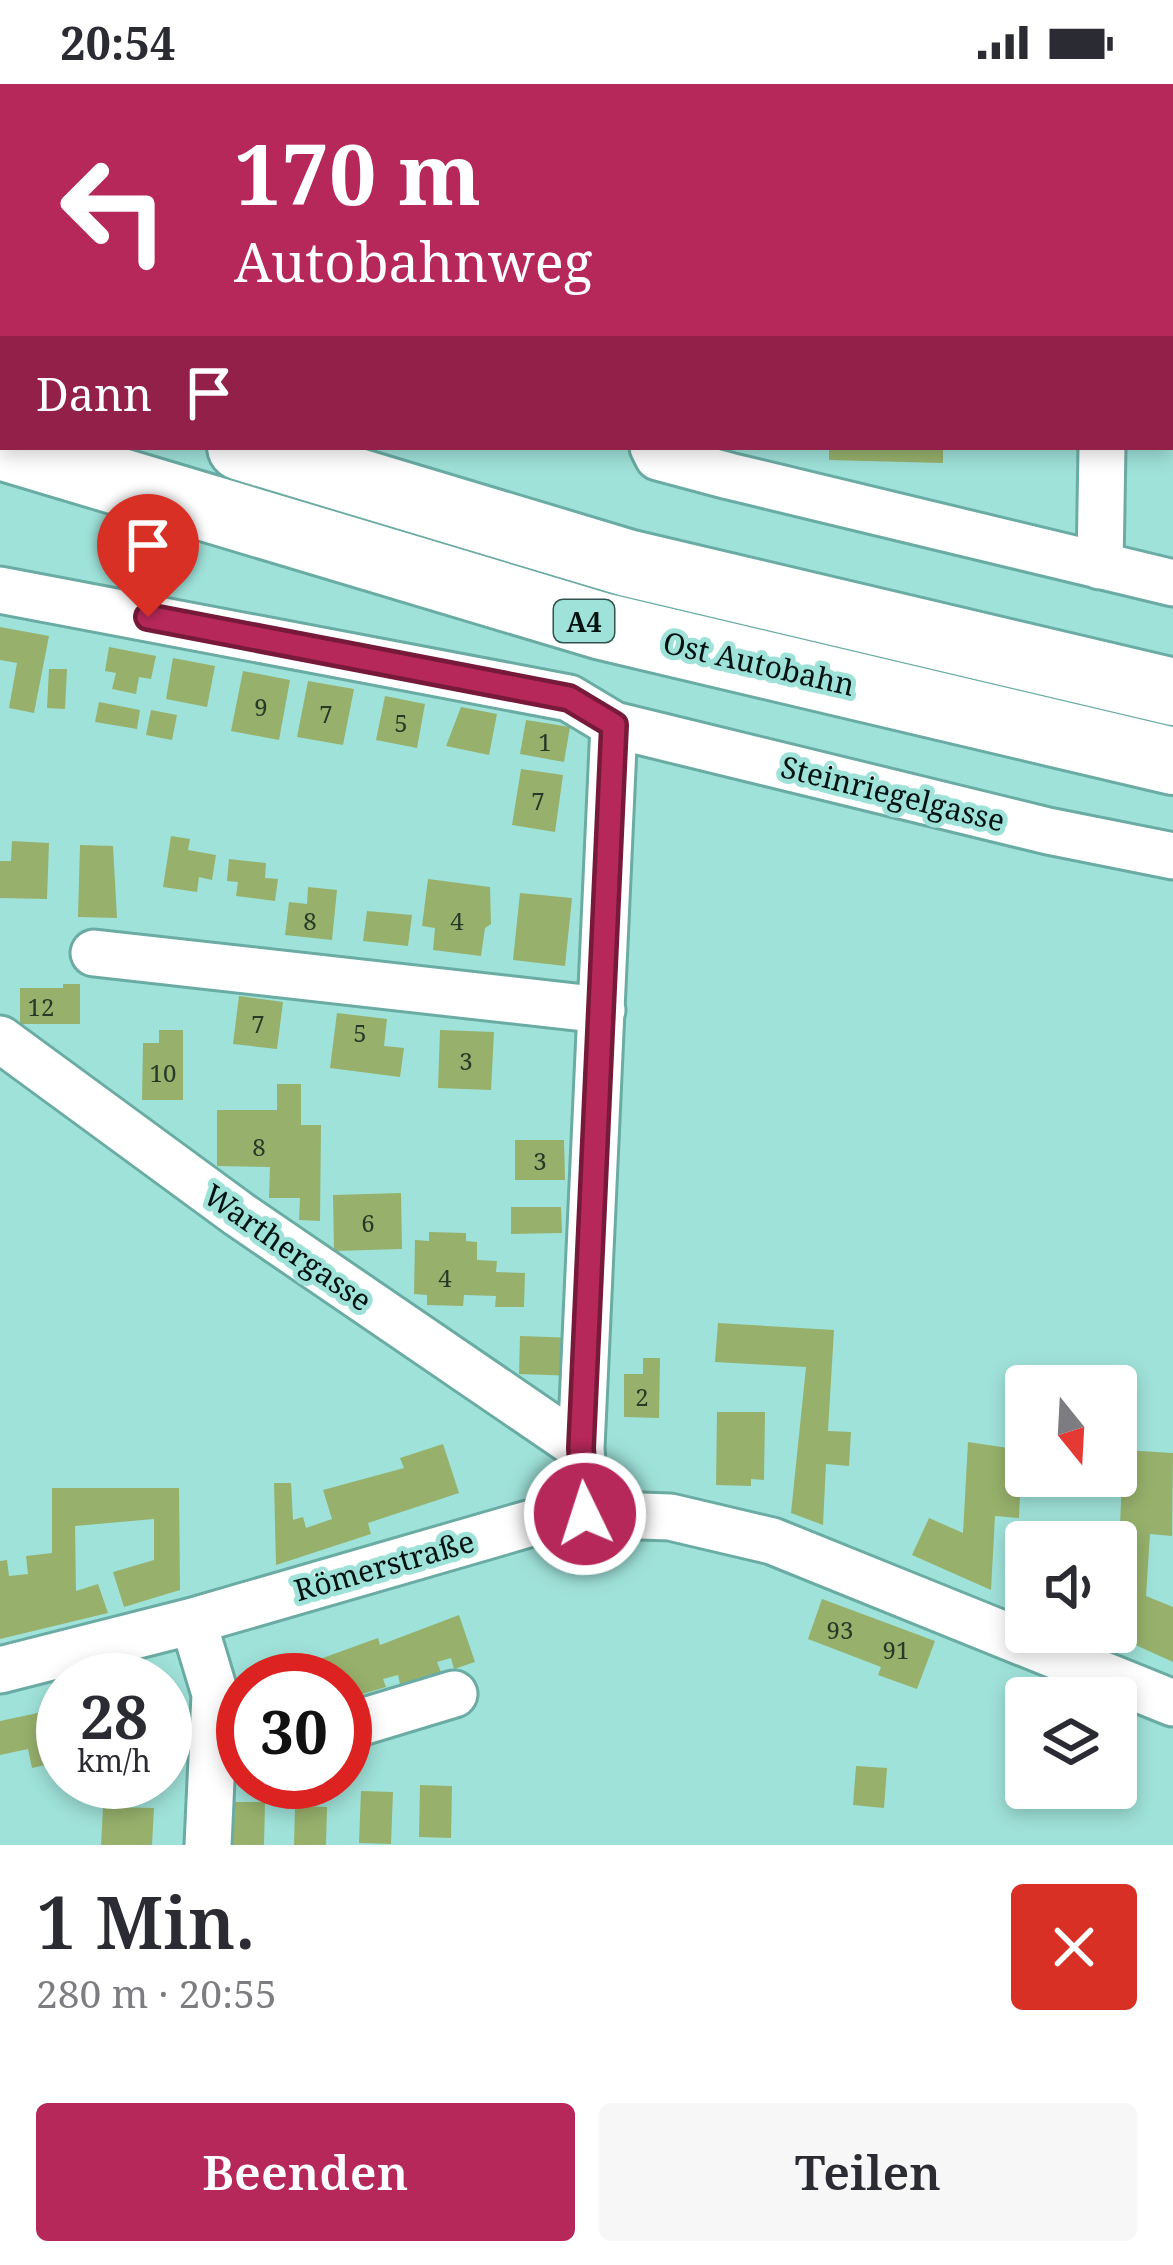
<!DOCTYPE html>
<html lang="de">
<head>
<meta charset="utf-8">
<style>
	body { margin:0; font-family:"Noto Serif",serif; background:#f7f7f7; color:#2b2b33; height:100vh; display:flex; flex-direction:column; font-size:45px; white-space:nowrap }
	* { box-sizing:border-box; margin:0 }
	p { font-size:39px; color:#7c7c81 }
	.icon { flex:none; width:66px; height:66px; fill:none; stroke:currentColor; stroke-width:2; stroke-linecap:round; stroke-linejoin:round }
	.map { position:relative; height:1761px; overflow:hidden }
	.side { display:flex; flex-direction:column; background:#fff; flex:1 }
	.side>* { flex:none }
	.top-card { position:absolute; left:0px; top:0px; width:1173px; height:366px; box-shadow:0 6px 18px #0003; background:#b7285a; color:#fff; overflow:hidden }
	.needle { width:78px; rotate:162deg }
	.tools { position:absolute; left:1005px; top:1281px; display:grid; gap:24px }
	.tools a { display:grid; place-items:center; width:132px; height:132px; border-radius:12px; background:#fff; box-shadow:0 6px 18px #0003; font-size:60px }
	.speed { position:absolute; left:36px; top:1569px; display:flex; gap:24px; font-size:60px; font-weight:700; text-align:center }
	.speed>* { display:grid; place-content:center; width:156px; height:156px; border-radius:50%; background:#fff; box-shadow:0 6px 18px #0003; line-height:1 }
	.speed small { font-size:30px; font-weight:400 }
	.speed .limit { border:18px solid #d22; background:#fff; color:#111 }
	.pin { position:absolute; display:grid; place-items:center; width:102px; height:102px; color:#fff; margin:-123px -51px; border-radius:50% 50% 50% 0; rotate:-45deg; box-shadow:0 0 12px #0007 }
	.pin .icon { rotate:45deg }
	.me { position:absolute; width:132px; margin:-66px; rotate:356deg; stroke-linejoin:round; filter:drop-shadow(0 0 9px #0008) }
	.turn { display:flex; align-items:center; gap:42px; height:252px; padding:0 36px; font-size:54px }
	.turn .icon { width:156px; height:156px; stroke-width:2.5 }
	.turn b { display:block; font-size:84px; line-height:102px }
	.then { display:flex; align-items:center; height:114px; padding:0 36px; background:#0003; gap:24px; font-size:45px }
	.round { display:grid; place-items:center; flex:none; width:126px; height:126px; border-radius:12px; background:#f7f7f7 }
	.summary { display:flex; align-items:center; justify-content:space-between; height:204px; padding:0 36px }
	h1 { font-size:72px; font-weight:600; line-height:90px }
	.cta { display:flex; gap:24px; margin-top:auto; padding:24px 36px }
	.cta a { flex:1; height:138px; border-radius:12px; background:#b7285a; color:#fff; font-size:48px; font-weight:600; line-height:138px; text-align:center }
	.cta a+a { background:#f7f7f7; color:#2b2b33 }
	.status { display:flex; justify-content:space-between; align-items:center; height:84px; padding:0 60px; background:#fff; direction:ltr }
	.status svg { height:33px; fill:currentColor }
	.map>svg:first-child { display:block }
	.building { fill:#97b16c }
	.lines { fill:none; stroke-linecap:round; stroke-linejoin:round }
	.minor-casing { stroke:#6aaca4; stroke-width:51 }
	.highway-casing { stroke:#6aaca4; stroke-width:72 }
	.minor { stroke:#fff; stroke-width:45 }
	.highway { stroke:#fff; stroke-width:66 }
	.route-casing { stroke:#771a3a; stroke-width:30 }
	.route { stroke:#b7285a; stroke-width:21 }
	.labels { text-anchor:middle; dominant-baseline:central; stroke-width:10; stroke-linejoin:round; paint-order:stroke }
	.number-label { font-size:24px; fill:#263a27 }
	.shield { fill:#9fe2d9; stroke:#30514c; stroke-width:3 }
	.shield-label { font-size:27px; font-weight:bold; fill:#001310 }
	.street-label { font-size:30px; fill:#001310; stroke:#9fe2d9 }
</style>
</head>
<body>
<div class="status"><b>20:54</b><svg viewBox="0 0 49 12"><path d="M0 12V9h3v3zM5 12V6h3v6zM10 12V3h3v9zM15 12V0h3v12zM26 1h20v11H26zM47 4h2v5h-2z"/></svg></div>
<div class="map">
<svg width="1173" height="1761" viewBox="0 0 1173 1761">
	<rect width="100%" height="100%" fill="#9fe2d9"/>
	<!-- building -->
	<path class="building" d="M 829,363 L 943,363 L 943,379 L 829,376 Z
		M 0,543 L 49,552 L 34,629 L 9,624 L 17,579 L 0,576 Z
		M 109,563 L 156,572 L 151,595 L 139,593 L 136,610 L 112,605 L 116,589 L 105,587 Z
		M 173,574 L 215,582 L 207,623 L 166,615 Z
		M 49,585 L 67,585 L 65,625 L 47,624 Z
		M 243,587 L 290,596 L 279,656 L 231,647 Z
		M 308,597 L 354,605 L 343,661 L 297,653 Z
		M 385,612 L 425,620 L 417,664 L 376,656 Z
		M 99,618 L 140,626 L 137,645 L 95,638 Z
		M 461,623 L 497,630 L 489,671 L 446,662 Z
		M 151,626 L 177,631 L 172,656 L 146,651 Z
		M 526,636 L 570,643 L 564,678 L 520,670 Z
		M 521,685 L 563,691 L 555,748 L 512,741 Z
		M 171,752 L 190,755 L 188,766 L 216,771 L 212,796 L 199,793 L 197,808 L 163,803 Z
		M 12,757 L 49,759 L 47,815 L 0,814 L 0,777 L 11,777 Z
		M 80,761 L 113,762 L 117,834 L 78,833 Z
		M 229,775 L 266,779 L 265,794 L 278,795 L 275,817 L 236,812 L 238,798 L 227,797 Z
		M 428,795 L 490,803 L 491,840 L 485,844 L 481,872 L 433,866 L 435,844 L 422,842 Z
		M 308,803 L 337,806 L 332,856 L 285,851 L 289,818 L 307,820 Z
		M 520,809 L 572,814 L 565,882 L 513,876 Z
		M 367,827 L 412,831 L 408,862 L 363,857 Z
		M 63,900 L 80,900 L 80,940 L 20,940 L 20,904 L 63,904 Z
		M 239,912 L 283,918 L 277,965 L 233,960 Z
		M 337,929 L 387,935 L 384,962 L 404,964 L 400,993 L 330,984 Z
		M 159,946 L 183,946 L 183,1016 L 142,1016 L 143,959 L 159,959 Z
		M 440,946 L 494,948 L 491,1006 L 438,1004 Z
		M 277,1000 L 301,1000 L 301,1041 L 321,1041 L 320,1137 L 299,1136 L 300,1114 L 269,1114 L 270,1083 L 217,1082 L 217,1026 L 277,1026 Z
		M 515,1056 L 564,1056 L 565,1096 L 515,1096 Z
		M 401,1109 L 402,1165 L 334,1167 L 333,1111 Z
		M 511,1123 L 561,1123 L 562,1149 L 511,1150 Z
		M 429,1148 L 466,1149 L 466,1157 L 477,1158 L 477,1176 L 497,1177 L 496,1188 L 525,1189 L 524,1223 L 495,1223 L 496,1212 L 464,1211 L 463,1222 L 427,1221 L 427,1211 L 414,1210 L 415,1156 L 429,1157 Z
		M 718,1239 L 834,1246 L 828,1347 L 851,1348 L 849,1382 L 826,1380 L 823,1441 L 791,1429 L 806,1283 L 715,1278 Z
		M 520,1252 L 577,1254 L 575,1292 L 519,1290 Z
		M 643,1274 L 660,1274 L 659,1334 L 624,1333 L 624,1290 L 643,1290 Z
		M 717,1328 L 765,1328 L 764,1396 L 751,1395 L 751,1402 L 716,1401 Z
		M 968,1358 L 1022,1366 L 1019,1434 L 995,1432 L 991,1506 L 912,1471 L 929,1434 L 963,1449 Z
		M 443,1360 L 459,1409 L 368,1439 L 371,1450 L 276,1481 L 274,1399 L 291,1399 L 293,1436 L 303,1433 L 306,1444 L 332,1435 L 323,1406 L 404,1384 L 400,1374 Z
		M 1123,1366 L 1173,1369 L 1172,1452 L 1150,1450 L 1146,1512 L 1173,1523 L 1173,1578 L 1107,1548 L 1116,1548 Z
		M 52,1404 L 179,1404 L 180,1506 L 124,1523 L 113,1488 L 154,1476 L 154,1435 L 75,1442 L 76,1507 L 98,1500 L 108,1529 L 0,1555 L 0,1477 L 7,1476 L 9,1492 L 28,1490 L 26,1472 L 52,1469 Z
		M 822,1515 L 935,1557 L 917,1605 L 878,1591 L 881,1583 L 808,1555 Z
		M 459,1531 L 475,1578 L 454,1585 L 451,1574 L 437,1578 L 441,1588 L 400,1600 L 398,1591 L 383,1595 L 386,1603 L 345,1615 L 345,1596 L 241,1596 L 271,1586 L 273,1592 L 378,1554 L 380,1561 Z
		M 61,1624 L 63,1677 L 32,1684 L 28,1665 L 0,1671 L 0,1637 Z
		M 856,1682 L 887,1684 L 884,1724 L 853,1721 Z
		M 420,1701 L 452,1702 L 451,1754 L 419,1753 Z
		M 361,1707 L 393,1708 L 391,1760 L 359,1759 Z
		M 233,1718 L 265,1718 L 264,1761 L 232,1761 Z
		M 295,1722 L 327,1723 L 326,1761 L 294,1761 Z
		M 103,1723 L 154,1724 L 152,1761 L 101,1761 Z"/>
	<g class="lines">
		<!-- minor casing -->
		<g class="minor-casing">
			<path id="minor" d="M 622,3 L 622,0
				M 1110,3 L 1111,0
				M 0,108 L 3,109
				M 653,363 L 658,373 L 729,392 L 1173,499
				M 1100,482 L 1102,363
				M 0,506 L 569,614 L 614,641 L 1048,747 L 1173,772
				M 94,869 L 602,926
				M 0,955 L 240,1131 L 581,1364
				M 585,1430 L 581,1364 L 614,641
				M 193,1537 L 215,1610 L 208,1761
				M 0,1586 L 193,1537 L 528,1440 L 585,1430 L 670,1433 L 772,1457 L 1173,1619
				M 345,1643 L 454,1610"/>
		</g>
		<!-- highway casing -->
		<g class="highway-casing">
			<path id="highway" d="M 0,291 L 3,292
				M 4,363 L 602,542 L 1173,677
				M 241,363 L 627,479 L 1173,608"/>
		</g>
		<!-- minor -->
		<use href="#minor" class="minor"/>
		<!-- highway -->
		<use href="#highway" class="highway"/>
	</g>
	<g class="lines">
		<!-- route casing -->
		<g class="route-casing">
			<path id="route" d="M 148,533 L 569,614 L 614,641 L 581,1364 L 585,1430"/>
		</g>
		<!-- route -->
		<use href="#route" class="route"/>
	</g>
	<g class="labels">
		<!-- number labels -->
		<g class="number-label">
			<text x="261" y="622">9</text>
			<text x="326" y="629">7</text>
			<text x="401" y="638">5</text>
			<text x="545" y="657">1</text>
			<text x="538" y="716">7</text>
			<text x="310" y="836">8</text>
			<text x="457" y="836">4</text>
			<text x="41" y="922">12</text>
			<text x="258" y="939">7</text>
			<text x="360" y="948">5</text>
			<text x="466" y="976">3</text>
			<text x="163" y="988">10</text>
			<text x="259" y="1062">8</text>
			<text x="540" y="1076">3</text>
			<text x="368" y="1138">6</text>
			<text x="445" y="1193">4</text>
			<text x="642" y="1312">2</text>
			<text x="840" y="1545">93</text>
			<text x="896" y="1565">91</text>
		</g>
		<!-- shield labels -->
		<rect class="shield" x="554" y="516" width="60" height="42" rx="9"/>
		<g class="shield-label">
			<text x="584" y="537">A4</text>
		</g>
		<!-- street labels -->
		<g class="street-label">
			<text transform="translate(759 579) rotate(13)">Ost Autobahn</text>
			<text transform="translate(893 709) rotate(14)">Steinriegelgasse</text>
			<text transform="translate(288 1163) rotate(35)">Warthergasse</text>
			<text transform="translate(384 1481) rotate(-16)">Römerstraße</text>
		</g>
	</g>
</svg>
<div class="tools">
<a><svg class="needle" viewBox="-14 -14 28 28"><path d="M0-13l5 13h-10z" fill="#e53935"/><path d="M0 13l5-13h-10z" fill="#7c7c81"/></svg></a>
<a><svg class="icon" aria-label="sound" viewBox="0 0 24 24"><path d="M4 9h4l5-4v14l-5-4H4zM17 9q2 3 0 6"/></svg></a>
<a><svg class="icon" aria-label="layers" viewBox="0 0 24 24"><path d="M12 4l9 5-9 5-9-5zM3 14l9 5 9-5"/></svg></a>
</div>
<div class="speed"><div>28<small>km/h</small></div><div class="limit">30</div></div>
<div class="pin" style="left:148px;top:533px;background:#d93025"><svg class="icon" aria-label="arrive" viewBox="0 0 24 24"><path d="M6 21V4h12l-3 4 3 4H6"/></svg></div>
<svg class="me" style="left:585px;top:1430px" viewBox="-20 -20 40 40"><circle r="17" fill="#b7285a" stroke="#fff" stroke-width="3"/><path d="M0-11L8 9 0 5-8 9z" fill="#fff"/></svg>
<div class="top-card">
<div class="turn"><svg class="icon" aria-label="left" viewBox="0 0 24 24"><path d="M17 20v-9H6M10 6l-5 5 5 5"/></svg><div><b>170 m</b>Autobahnweg</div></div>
<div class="then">Dann<svg class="icon" aria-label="arrive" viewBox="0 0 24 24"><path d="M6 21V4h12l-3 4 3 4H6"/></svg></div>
</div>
</div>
<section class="side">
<div class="summary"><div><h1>1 Min.</h1><p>280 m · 20:55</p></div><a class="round" style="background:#d93025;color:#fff"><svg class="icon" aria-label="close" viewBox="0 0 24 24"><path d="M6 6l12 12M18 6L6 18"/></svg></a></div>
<div class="cta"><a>Beenden</a><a>Teilen</a></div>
</section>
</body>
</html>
